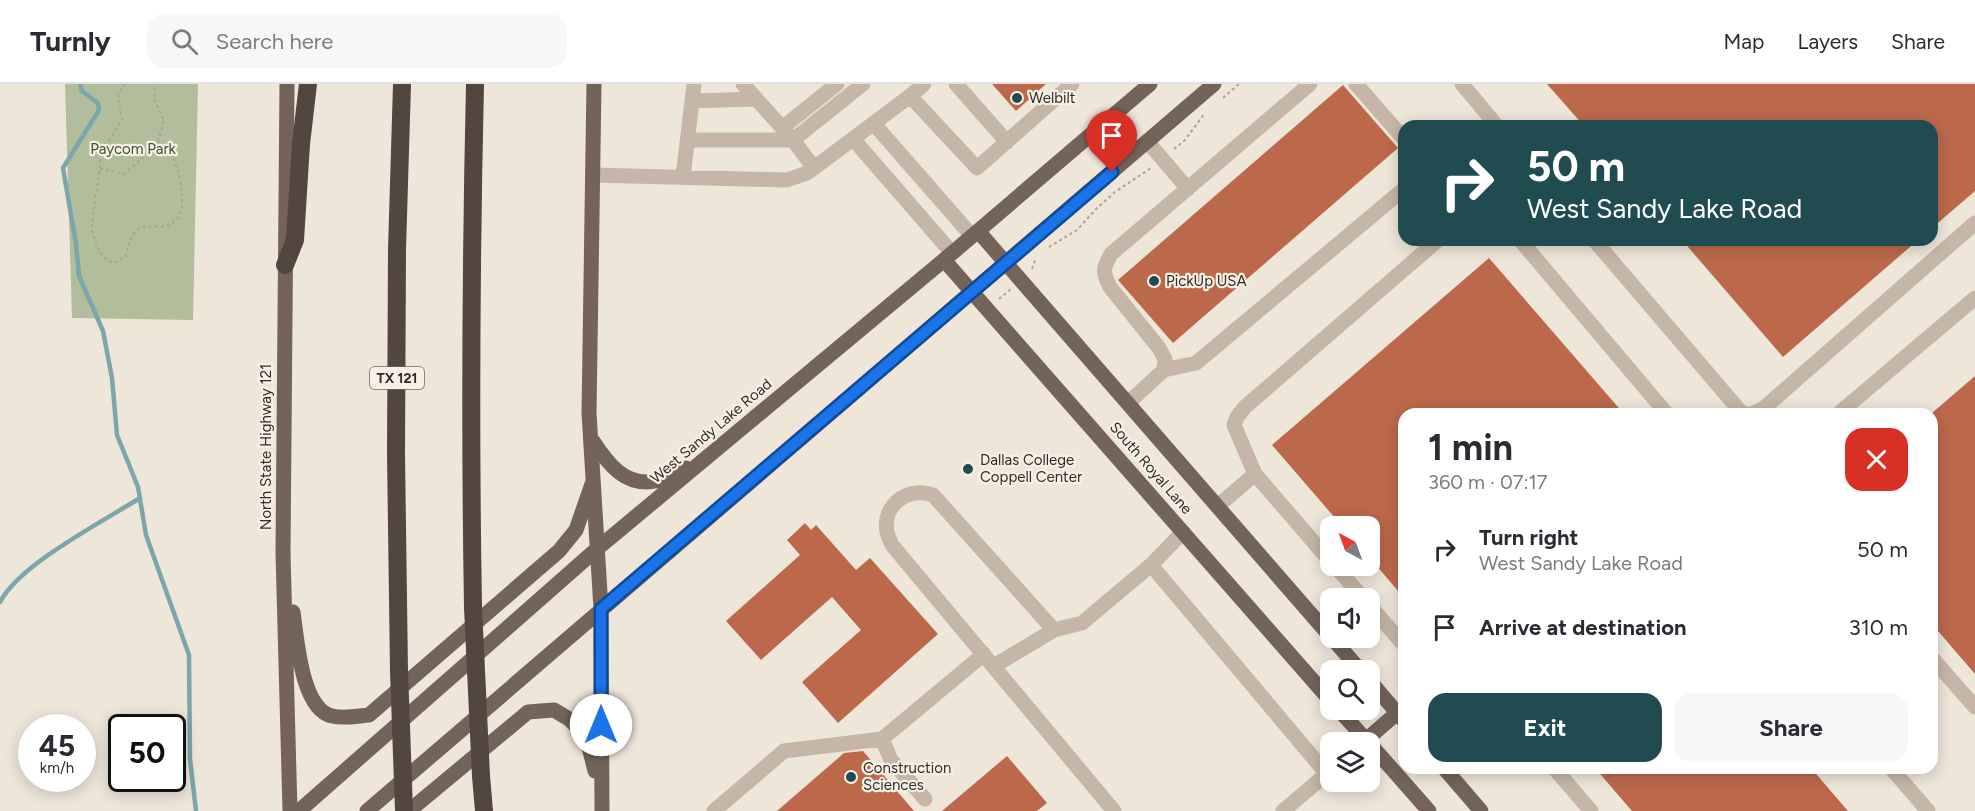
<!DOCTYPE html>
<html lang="en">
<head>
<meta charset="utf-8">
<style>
	body { margin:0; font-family:Figtree,sans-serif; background:#f7f7f7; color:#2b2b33; height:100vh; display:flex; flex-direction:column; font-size:22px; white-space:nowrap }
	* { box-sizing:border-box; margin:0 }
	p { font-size:20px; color:#7c7c81 }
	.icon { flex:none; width:33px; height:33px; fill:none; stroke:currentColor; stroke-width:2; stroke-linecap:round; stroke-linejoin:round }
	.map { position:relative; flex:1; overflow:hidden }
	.side { position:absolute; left:1398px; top:324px; width:540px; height:366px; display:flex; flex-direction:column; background:#fff; border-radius:18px; box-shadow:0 3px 15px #0003 }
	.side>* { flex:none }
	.top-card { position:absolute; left:1398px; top:36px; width:540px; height:126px; border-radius:18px; box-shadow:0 3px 15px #0003; background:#204c51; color:#fff; overflow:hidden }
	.needle { width:39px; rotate:319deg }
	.controls { position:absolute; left:1320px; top:432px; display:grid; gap:12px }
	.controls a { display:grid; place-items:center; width:60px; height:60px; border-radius:12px; background:#fff; box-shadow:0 3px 15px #0003; font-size:30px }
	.speed { position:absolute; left:18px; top:630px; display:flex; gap:12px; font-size:30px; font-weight:700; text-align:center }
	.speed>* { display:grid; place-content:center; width:78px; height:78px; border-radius:50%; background:#fff; box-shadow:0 3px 15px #0003; line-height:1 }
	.speed small { font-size:15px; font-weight:400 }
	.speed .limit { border:3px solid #111; border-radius:9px; background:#fff; color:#111 }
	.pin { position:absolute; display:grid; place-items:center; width:51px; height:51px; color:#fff; margin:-62px -26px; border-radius:50% 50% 50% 0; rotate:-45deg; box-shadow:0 0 6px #0007 }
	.pin .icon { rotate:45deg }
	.me { position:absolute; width:66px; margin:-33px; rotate:0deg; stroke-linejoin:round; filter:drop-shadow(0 0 4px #0008) }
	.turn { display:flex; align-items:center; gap:21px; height:126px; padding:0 30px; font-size:27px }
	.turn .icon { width:78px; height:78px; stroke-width:2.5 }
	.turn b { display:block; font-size:42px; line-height:51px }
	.round { display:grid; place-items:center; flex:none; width:63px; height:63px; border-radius:18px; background:#f7f7f7 }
	.headline { display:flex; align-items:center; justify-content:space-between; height:102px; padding:0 30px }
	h1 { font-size:36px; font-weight:700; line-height:45px }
	.cta { display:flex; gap:12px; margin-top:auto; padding:12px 30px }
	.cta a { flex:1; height:69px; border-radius:18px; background:#204c51; color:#fff; font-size:24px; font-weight:700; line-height:69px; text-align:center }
	.cta a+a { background:#f7f7f7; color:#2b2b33 }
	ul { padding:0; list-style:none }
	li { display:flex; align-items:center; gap:18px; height:78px; padding:0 30px }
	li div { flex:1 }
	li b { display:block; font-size:22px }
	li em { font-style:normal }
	header { display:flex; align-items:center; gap:36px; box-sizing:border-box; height:84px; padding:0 30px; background:#fff; border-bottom:2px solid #e1e1e2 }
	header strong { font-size:28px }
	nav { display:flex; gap:33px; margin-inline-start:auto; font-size:21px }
	.search { width:420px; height:54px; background:#f7f7f7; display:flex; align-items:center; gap:15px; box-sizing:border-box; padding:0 21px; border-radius:18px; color:#7c7c81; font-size:22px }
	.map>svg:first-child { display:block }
	.green { fill:#b1bd9b }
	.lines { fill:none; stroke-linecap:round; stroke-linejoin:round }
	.stream { stroke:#7ba7aa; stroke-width:4.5 }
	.building { fill:#bc694b }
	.path { stroke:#b2a091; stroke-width:2; stroke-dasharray:3 3; stroke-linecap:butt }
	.minor { stroke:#c6b6a7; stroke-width:15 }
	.major { stroke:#746359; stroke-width:15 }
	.highway { stroke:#53453f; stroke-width:18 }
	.highway-bridge { stroke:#53453f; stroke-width:18 }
	.route-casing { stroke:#114b97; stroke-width:15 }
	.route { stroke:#1a73e8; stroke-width:10 }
	.poi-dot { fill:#204c51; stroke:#f7f0e5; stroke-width:2 }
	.labels { text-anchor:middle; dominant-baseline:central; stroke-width:4.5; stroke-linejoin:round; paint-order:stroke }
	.shield { fill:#f7f0e5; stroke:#6e6660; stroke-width:1.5 }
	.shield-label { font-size:14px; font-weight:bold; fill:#332b27 }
	.poi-label { font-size:15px; fill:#332b27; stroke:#f7f0e5; text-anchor:start }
	.park-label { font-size:15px; fill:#424f2d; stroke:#f7f0e5 }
	.street-label { font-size:15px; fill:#332b27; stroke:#f7f0e5 }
</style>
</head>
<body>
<header>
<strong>Turnly</strong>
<div class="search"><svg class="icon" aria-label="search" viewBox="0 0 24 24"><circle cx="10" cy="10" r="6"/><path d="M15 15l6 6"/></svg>Search here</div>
<nav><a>Map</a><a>Layers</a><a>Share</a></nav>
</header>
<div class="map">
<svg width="1975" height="727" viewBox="0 0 1975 727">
	<rect width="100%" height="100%" fill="#efe6da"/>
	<!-- green -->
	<path class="green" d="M 65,0 L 198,0 L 193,236 L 72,234 Z"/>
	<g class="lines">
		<!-- stream -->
		<path class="stream" d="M 80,0 L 82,7 L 98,19 L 99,26 L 63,84 L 76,160 L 79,192 L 103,247 L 112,294 L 117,351 L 138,403 L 146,451 L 189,571 L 190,675 L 196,727
			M 0,518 C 20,480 102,438 140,414"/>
	</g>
	<!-- building -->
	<path class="building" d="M 992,0 L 1046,0 L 1016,27 Z
		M 1547,0 L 1975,0 L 1975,107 L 1932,144 L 1932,42 L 1584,42 Z
		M 1343,1 L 1398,64 L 1173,259 L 1118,196 Z
		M 1682,156 L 1918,156 L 1783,273 Z
		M 1489,174 L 1624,330 L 1404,330 L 1404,514 L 1370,474 L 1370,442 L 1342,442 L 1272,361 Z
		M 1975,292 L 1975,590 L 1932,540 L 1932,329 Z
		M 805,439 L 811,446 L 816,441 L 856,486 L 870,474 L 938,550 L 838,639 L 802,598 L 861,546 L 832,513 L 761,576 L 726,537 L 800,471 L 787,456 Z
		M 863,667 L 914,727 L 777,727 L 844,669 Z
		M 1007,672 L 1047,719 L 1037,727 L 942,727 Z
		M 1595,684 L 1811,684 L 1848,727 L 1632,727 Z"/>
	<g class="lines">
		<!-- path -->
		<path class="path" d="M 125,0 L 118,10 L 122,36 L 100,70 L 100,84 L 94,122 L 92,147 L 99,167 L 108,177 L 117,178 L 126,172 C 135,123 157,155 177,135 C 179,133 182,126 182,122 C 183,113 179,88 176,80 C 173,72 164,64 158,58
			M 1223,14 L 1239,0
			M 1174,65 L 1185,56 L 1205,29
			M 100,84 L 124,90 L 138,78 L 158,58 L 164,36 L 155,18 L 154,0
			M 1049,163 L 1077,146 L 1097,124 L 1115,108 L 1151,84
			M 1032,185 L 1036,174
			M 999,215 L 1011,205"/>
		<!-- minor -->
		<path class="minor" d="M 743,0 L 793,56
			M 956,0 L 1007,58
			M 1356,0 L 1404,55
			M 1462,0 L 1497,42
			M 910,12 L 924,0
			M 692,17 L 756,15
			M 874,40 L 972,152
			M 782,44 L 837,0
			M 688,56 L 793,56
			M 854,56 L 952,169
			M 1147,57 L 1188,105
			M 814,84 L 793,56 L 863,0
			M 593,91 L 787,96 L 807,89 L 814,84 L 910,12 L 977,84 L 1072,0
			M 683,93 L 694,0
			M 1520,156 L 1667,330
			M 1594,156 L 1741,328 L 1747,330
			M 1164,286 L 1165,275 L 1159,264 L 1110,203 C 1102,188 1103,184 1111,170 L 1310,0
			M 1128,319 L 1164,286 L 1196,279 L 1404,105
			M 1752,330 L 1764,324 L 1975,139
			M 1838,330 L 1975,214
			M 1255,390 L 1234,341 L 1237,333 L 1245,323 L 1438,156
			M 1218,422 L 1255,390 L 1330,477
			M 1151,481 L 1327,690
			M 1335,482 L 1363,514
			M 1370,522 L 1404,561
			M 1054,546 L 933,411 C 909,402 882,420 887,448 C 888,452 890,457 892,461 L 1114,727
			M 1932,574 L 1975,623
			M 994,582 L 1054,546 L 1082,539 L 1151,481 L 1183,448
			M 882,655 L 891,676 L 925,715
			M 1554,684 L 1591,727
			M 1891,684 L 1928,727
			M 714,727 L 784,667 L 882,655 L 984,570
			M 1283,727 L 1330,687"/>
		<!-- major -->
		<path class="major" d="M 287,0 L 283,469 L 290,727
			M 594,0 L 589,329 L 601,525 L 602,727
			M 978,147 L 1330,552
			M 944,176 L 1330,616
			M 593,357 C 608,380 625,403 656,397 C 666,395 677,388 686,384
			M 293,528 C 297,554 301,625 332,632 C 344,635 357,632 369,631 L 559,467 L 576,446 L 592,400
			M 1332,554 L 1360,586
			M 1370,597 L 1404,637
			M 1339,626 L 1368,658
			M 1366,656 L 1397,629
			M 1370,660 L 1429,727
			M 1444,684 L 1481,727
			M 299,727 L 598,464 L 944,176 L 1150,0
			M 367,727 L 1214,0
			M 409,727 L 528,628 L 554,626 L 569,635 L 586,651 L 595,687"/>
		<!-- highway -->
		<path class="highway" d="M 285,181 L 295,156 L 301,60 L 308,0
			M 473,523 C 470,349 471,175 475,0
			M 399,587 L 396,370 L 397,166 L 402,0
			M 481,692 L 484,727"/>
		<!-- highway-bridge -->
		<path class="highway-bridge" d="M 473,523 L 481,692
			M 399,587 L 404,727"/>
	</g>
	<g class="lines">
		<!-- route casing -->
		<g class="route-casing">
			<path id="route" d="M 601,641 L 601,525 L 1112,88"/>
		</g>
		<!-- route -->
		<use href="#route" class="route"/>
	</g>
	<!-- markers -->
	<g class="poi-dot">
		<circle cx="1017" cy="14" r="6"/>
		<circle cx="1154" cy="197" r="6"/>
		<circle cx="968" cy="385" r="6"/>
		<circle cx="851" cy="693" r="6"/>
	</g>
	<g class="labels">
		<!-- shield labels -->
		<rect class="shield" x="370" y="283" width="54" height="22" rx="4.5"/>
		<g class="shield-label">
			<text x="397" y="294">TX 121</text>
		</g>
		<!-- poi labels -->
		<g class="poi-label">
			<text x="1029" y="14">Welbilt</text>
			<text x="1166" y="197">PickUp USA</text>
			<text x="980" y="376">Dallas College<tspan x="980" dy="17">Coppell Center</tspan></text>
			<text x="863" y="684">Construction<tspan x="863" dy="17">Sciences</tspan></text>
		</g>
		<!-- park labels -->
		<g class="park-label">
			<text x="133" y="65">Paycom Park</text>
		</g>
		<!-- street labels -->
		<g class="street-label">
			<text transform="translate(711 347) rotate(-40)">West Sandy Lake Road</text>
			<text transform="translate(266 363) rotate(-90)">North State Highway 121</text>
			<text transform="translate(1151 384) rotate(49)">South Royal Lane</text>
		</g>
	</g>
</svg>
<div class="controls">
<a><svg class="needle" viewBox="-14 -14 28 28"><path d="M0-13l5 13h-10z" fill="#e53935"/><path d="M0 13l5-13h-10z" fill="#7c7c81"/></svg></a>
<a><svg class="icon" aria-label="sound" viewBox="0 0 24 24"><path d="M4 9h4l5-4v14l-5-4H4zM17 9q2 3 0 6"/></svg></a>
<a><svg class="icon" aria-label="search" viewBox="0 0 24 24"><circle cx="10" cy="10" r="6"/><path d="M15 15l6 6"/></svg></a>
<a><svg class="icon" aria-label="layers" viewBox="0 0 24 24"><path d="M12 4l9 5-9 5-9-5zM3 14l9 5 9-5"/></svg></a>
</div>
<div class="speed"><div>45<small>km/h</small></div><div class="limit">50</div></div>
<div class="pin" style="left:1112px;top:88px;background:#d93025"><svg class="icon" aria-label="arrive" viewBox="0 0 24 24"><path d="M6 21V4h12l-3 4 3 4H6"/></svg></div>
<svg class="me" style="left:601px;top:641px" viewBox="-20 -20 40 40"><circle r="19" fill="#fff"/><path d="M0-13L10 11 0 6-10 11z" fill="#1a73e8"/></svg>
<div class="top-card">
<div class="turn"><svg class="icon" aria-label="right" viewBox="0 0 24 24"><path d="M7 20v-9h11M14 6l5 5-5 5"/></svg><div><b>50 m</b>West Sandy Lake Road</div></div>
</div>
<section class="side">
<div class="headline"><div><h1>1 min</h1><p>360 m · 07:17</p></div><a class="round" style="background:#d93025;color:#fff"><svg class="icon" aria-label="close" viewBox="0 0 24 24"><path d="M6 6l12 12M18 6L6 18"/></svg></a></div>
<ul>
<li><svg class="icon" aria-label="right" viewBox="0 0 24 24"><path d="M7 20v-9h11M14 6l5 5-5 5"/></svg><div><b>Turn right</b><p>West Sandy Lake Road</p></div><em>50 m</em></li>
<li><svg class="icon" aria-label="arrive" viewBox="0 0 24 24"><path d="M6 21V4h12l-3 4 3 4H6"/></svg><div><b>Arrive at destination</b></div><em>310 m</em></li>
</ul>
<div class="cta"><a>Exit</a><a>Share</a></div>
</section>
</div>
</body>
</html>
